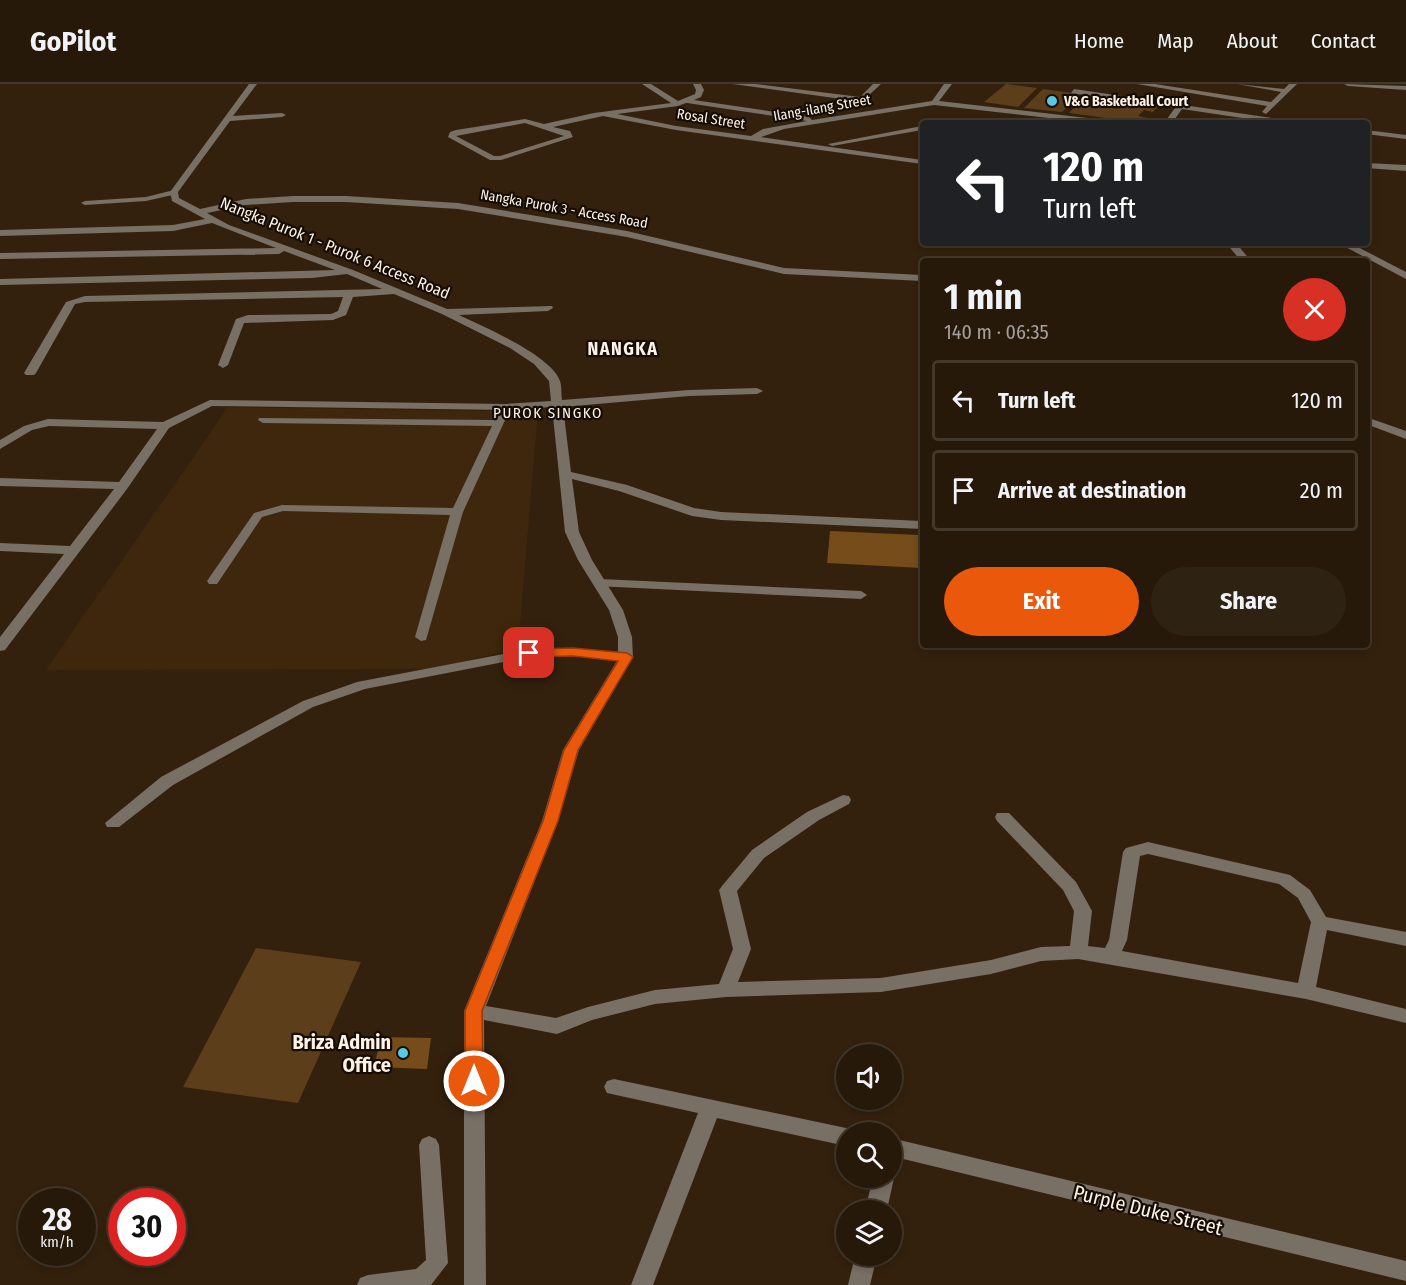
<!DOCTYPE html>
<html lang="en">
<head>
<meta charset="utf-8">
<style>
	body { margin:0; font-family:"Fira Sans Condensed",sans-serif; background:#2e2213; color:#f1f3f6; height:100vh; display:flex; flex-direction:column; font-size:22px; white-space:nowrap }
	* { box-sizing:border-box; margin:0 }
	p { font-size:20px; color:#a4a09c }
	.icon { flex:none; width:33px; height:33px; fill:none; stroke:currentColor; stroke-width:2; stroke-linecap:round; stroke-linejoin:round }
	.map { position:relative; flex:1; overflow:hidden }
	.sheet { position:absolute; left:920px; top:174px; width:450px; height:390px; display:flex; flex-direction:column; background:#26190a; border-radius:6px; box-shadow:0 3px 9px #0003,0 0 0 2px #42382b }
	.sheet>* { flex:none }
	.guide { position:absolute; left:920px; top:36px; width:450px; height:126px; border-radius:6px; box-shadow:0 3px 9px #0003,0 0 0 2px #42382b; background:#202124; color:#fff; overflow:hidden }
	.tools { position:absolute; left:836px; top:960px; display:grid; gap:12px }
	.tools a { display:grid; place-items:center; width:66px; height:66px; border-radius:50%; background:#26190a; box-shadow:0 3px 9px #0003,0 0 0 2px #42382b; font-size:30px }
	.speed { position:absolute; left:18px; top:1104px; display:flex; gap:12px; font-size:30px; font-weight:700; text-align:center }
	.speed>* { display:grid; place-content:center; width:78px; height:78px; border-radius:50%; background:#26190a; box-shadow:0 3px 9px #0003,0 0 0 2px #42382b; line-height:1 }
	.speed small { font-size:15px; font-weight:400 }
	.speed .limit { border:9px solid #d22; background:#fff; color:#111 }
	.pin { position:absolute; display:grid; place-items:center; width:51px; height:51px; color:#fff; margin:-26px; border-radius:12px; box-shadow:0 3px 9px #0006 }
	.me { position:absolute; width:66px; margin:-33px; rotate:0deg; stroke-linejoin:round; filter:drop-shadow(0 0 4px #0008) }
	.turn { display:flex; align-items:center; gap:21px; height:126px; padding:0 24px; font-size:27px }
	.turn .icon { width:78px; height:78px; stroke-width:2.5 }
	.turn b { display:block; font-size:42px; line-height:51px }
	.round { display:grid; place-items:center; flex:none; width:63px; height:63px; border-radius:32px; background:#2e2213 }
	.headline { display:flex; align-items:center; justify-content:space-between; height:102px; padding:0 24px }
	h1 { font-size:36px; font-weight:700; line-height:45px }
	.primary-button { display:flex; gap:12px; margin-top:auto; padding:12px 24px }
	.primary-button a { flex:1; height:69px; border-radius:36px; background:#ea580c; color:#fff; font-size:24px; font-weight:700; line-height:69px; text-align:center }
	.primary-button a+a { background:#2e2213; color:#f1f3f6 }
	ul { padding:0; list-style:none }
	li { display:flex; align-items:center; gap:18px; height:81px; margin:0 12px 9px; padding:0 12px; border:3px solid #42382b; border-radius:6px }
	li div { flex:1 }
	li b { display:block; font-size:22px }
	li em { font-style:normal }
	header { display:flex; align-items:center; gap:36px; box-sizing:border-box; height:84px; padding:0 30px; background:#26190a; border-bottom:2px solid #42382b }
	header strong { font-size:28px }
	nav { display:flex; gap:33px; margin-inline-start:auto; font-size:21px }
	.map>svg:first-child { display:block }
	.built { fill:#3e270c }
	.green { fill:#5d3e1b }
	.building { fill:#764c1a }
	.lines { fill:none; stroke-linecap:round; stroke-linejoin:round }
	.service { fill:#786f65; fill-rule:evenodd }
	.minor { fill:#786f65; fill-rule:evenodd }
	.tertiary { fill:#786f65; fill-rule:evenodd }
	.route { fill:#ea580c; stroke:#983908; stroke-width:1.5 }
	.poi-dot { fill:#59c8e5; stroke:#150d05; stroke-width:2 }
	.labels { text-anchor:middle; dominant-baseline:central; stroke-width:4.5; stroke-linejoin:round; paint-order:stroke }
	.far-poi-label { font-size:14px; font-weight:bold; fill:#fef2e6; stroke:#150d05; text-anchor:start }
	.far-street-label { font-size:14px; fill:#fef2e6; stroke:#150d05 }
	.far-neighbourhood-label { font-size:15px; letter-spacing:1.5px; fill:#fef2e6; stroke:#150d05 }
	.street-label { font-size:16px; fill:#fef2e6; stroke:#150d05 }
	.far-district-label { font-size:18px; font-weight:bold; letter-spacing:1.5px; fill:#fef2e6; stroke:#150d05 }
	.near-poi-label { font-size:20px; font-weight:bold; fill:#fef2e6; stroke:#150d05; text-anchor:end }
	.near-street-label { font-size:20px; fill:#fef2e6; stroke:#150d05 }
</style>
</head>
<body>
<header>
<strong>GoPilot</strong>
<nav><a>Home</a><a>Map</a><a>About</a><a>Contact</a></nav>
</header>
<div class="map">
<svg width="1406" height="1201" viewBox="0 0 1406 1201">
	<rect width="100%" height="100%" fill="#33210d"/>
	<!-- built -->
	<path class="built" d="M 228,323 L 538,328 L 518,564 L 433,585 L 46,586 Z"/>
	<!-- green -->
	<path class="green" d="M 1006,0 L 1007,0 L 1037,4 L 1018,23 L 984,18 Z
		M 1043,5 L 1080,10 L 1062,28 L 1024,24 Z
		M 1085,12 L 1158,22 L 1153,28 L 1144,26 L 1138,32 L 1147,34 L 1143,39 L 1069,29 Z
		M 256,864 L 361,878 L 298,1019 L 183,1003 Z"/>
	<!-- building -->
	<path class="building" d="M 830,447 L 919,451 L 922,484 L 827,479 Z
		M 381,953 L 431,954 L 427,985 L 374,983 Z"/>
	<g class="lines">
		<!-- service -->
		<path class="service" d="M 174,106 L 178,108 L 177,110 L 146,117 L 85,121 L 81,119 L 85,117 L 146,113 Z
			M 506,320 L 511,323 L 463,428 L 426,556 L 421,557 L 415,553 L 450,431 L 283,427 L 262,433 L 217,500 L 209,500 L 207,497 L 254,429 L 282,421 L 453,424 L 492,342 L 263,339 L 258,336 L 259,334 L 495,336 L 502,321 Z
			M 600,495 L 861,507 L 867,511 L 861,515 L 596,502 L 594,499 Z"/>
		<!-- minor -->
		<path class="minor" d="M 249,0 L 257,0 L 233,32 L 282,29 L 286,31 L 282,33 L 230,37 L 178,108 L 179,114 L 200,125 L 246,115 L 293,112 L 346,112 L 458,119 L 627,147 L 784,184 L 922,191 L 922,197 L 784,190 L 627,153 L 458,125 L 346,118 L 293,118 L 246,121 L 207,129 L 229,141 L 353,186 L 447,225 L 552,222 L 553,224 L 548,227 L 459,231 C 484,243 551,271 560,297 C 562,303 561,310 562,316 L 689,306 L 757,304 L 763,307 L 757,310 L 689,312 L 563,323 L 571,388 L 627,401 L 694,424 L 721,428 L 922,437 L 922,445 L 721,436 L 692,432 L 619,407 L 572,395 L 579,448 L 592,476 L 623,526 L 632,553 L 633,573 L 579,666 L 558,737 L 486,922 L 556,934 L 588,923 L 655,906 L 719,900 L 733,865 L 719,806 L 722,802 L 752,766 L 807,728 L 843,711 L 849,712 L 851,716 L 849,720 L 819,736 L 764,774 L 737,807 L 751,865 L 738,898 L 881,894 L 991,876 L 1041,863 L 1070,862 L 1074,827 L 1063,806 L 997,737 L 995,733 L 997,729 L 1009,729 L 1076,798 L 1092,827 L 1088,862 L 1105,864 L 1109,856 L 1123,768 L 1126,764 L 1148,758 L 1290,791 L 1310,806 L 1326,833 L 1406,848 L 1406,862 L 1327,846 L 1316,903 L 1406,925 L 1406,939 L 1306,915 L 1078,875 L 1041,877 L 991,890 L 881,908 L 726,913 L 655,920 L 592,936 L 557,950 L 484,936 L 486,1201 L 464,1201 L 464,927 L 542,737 L 563,666 L 617,577 L 573,572 L 529,573 L 365,605 L 313,623 L 173,701 L 119,743 L 107,743 L 105,739 L 161,693 L 303,617 L 357,598 L 529,565 L 573,564 L 618,568 L 618,553 L 609,526 L 578,476 L 565,448 L 552,323 L 506,326 L 212,322 L 169,344 L 127,405 L 5,566 L 0,567 L 0,553 L 64,470 L 0,467 L 0,459 L 70,462 L 114,405 L 0,402 L 0,394 L 119,398 L 157,345 L 49,342 L 32,346 L 0,365 L 0,356 L 24,342 L 48,335 L 163,338 L 210,316 L 506,320 L 551,317 L 549,297 L 534,280 L 510,264 L 442,230 L 394,210 L 353,213 L 346,231 L 333,236 L 244,239 L 228,281 L 223,284 L 218,281 L 236,235 L 248,231 L 331,230 L 338,227 L 343,213 L 85,218 L 75,220 L 36,289 L 34,291 L 26,291 L 24,289 L 66,218 L 85,212 L 382,205 L 347,190 L 312,194 L 0,201 L 0,195 L 335,186 L 284,167 L 279,170 L 0,175 L 0,169 L 276,164 L 212,139 L 173,147 L 0,152 L 0,146 L 173,141 L 205,135 L 172,117 L 170,108 ZM 1148,770 L 1279,800 L 1298,814 L 1311,838 L 1298,899 L 1122,867 L 1127,856 L 1140,772 Z
			M 642,0 L 651,0 L 678,17 L 695,10 L 696,6 L 693,0 L 701,0 L 704,6 L 701,13 L 694,16 L 809,33 L 812,36 L 932,17 L 944,0 L 952,0 L 939,17 L 1113,37 L 1117,39 L 1092,39 L 934,21 L 784,45 L 761,53 L 922,76 L 922,80 L 676,46 L 603,32 L 553,43 L 570,47 L 573,53 L 501,76 L 490,76 L 448,53 L 450,48 L 456,46 L 525,35 L 544,40 L 594,29 L 671,19 ZM 686,19 L 687,19 L 807,37 L 763,45 L 751,52 L 676,42 L 617,30 L 678,22 ZM 525,39 L 564,52 L 500,72 L 494,72 L 456,52 Z
			M 733,0 L 755,0 L 860,13 L 873,0 L 881,0 L 856,23 L 852,21 L 856,17 Z
			M 1137,0 L 1155,0 L 1271,18 L 1281,8 L 1237,0 L 1284,5 L 1289,0 L 1297,0 L 1266,30 L 1262,28 L 1267,22 Z
			M 1074,5 L 1292,37 L 1296,39 L 1276,39 L 1182,25 L 1172,39 L 1164,39 L 1175,24 L 1071,9 Z
			M 922,42 L 922,46 L 832,62 L 828,60 Z
			M 1366,46 L 1406,51 L 1406,55 L 1366,50 Z
			M 1366,79 L 1406,81 L 1406,87 L 1366,84 Z
			M 1226,159 L 1236,159 L 1251,177 L 1241,177 Z
			M 1338,159 L 1350,159 L 1406,188 L 1406,195 Z
			M 1366,333 L 1406,347 L 1406,355 L 1366,340 Z
			M 614,995 L 846,1044 L 854,1048 L 846,1048 L 846,1062 L 717,1034 L 653,1201 L 631,1201 L 698,1029 L 607,1009 L 604,1003 L 607,997 Z
			M 429,1052 L 436,1055 L 439,1061 L 448,1179 L 431,1201 L 357,1201 L 360,1194 L 368,1191 L 416,1185 L 426,1176 L 419,1061 L 422,1055 Z
			M 891,1054 L 1406,1177 L 1406,1197 L 891,1072 Z
			M 891,1089 L 894,1094 L 887,1126 L 865,1126 L 873,1094 L 891,1094 Z
			M 855,1172 L 877,1172 L 870,1201 L 848,1201 Z"/>
		<!-- tertiary -->
		<path class="tertiary" d="M 1344,0 L 1406,2 L 1406,6 L 1348,2 Z"/>
	</g>
	<!-- route -->
	<path class="route" d="M 573,564 L 627,569 L 633,573 L 578,666 L 558,737 L 482,927 L 483,997 L 481,1002 L 474,1004 L 468,1002 L 465,997 L 465,927 L 543,737 L 564,666 L 618,577 L 573,572 L 529,573 L 522,569 L 529,565 Z"/>
	<!-- markers -->
	<g class="poi-dot">
		<circle cx="1052" cy="17" r="6"/>
		<circle cx="403" cy="969" r="6"/>
	</g>
	<g class="labels">
		<!-- far-poi labels -->
		<g class="far-poi-label">
			<text x="1064" y="17">V&amp;G Basketball Court</text>
		</g>
		<!-- far-street labels -->
		<g class="far-street-label">
			<text transform="translate(822 24) rotate(-10)">Ilang-ilang Street</text>
			<text transform="translate(711 35) rotate(9)">Rosal Street</text>
			<text transform="translate(564 125) rotate(10)">Nangka Purok 3 - Access Road</text>
		</g>
		<!-- far-neighbourhood labels -->
		<g class="far-neighbourhood-label">
			<text x="548" y="329">PUROK SINGKO</text>
		</g>
		<!-- street labels -->
		<g class="street-label">
			<text transform="translate(335 164) rotate(22)">Nangka Purok 1 - Purok 6 Access Road</text>
		</g>
		<!-- far-district labels -->
		<g class="far-district-label">
			<text x="623" y="265">NANGKA</text>
		</g>
		<!-- near-poi labels -->
		<g class="near-poi-label">
			<text x="391" y="958">Briza Admin<tspan x="391" dy="23">Office</tspan></text>
		</g>
		<!-- near-street labels -->
		<g class="near-street-label">
			<text transform="translate(1148 1126) rotate(14)">Purple Duke Street</text>
		</g>
	</g>
</svg>
<div class="tools">
<a><svg class="icon" aria-label="sound" viewBox="0 0 24 24"><path d="M4 9h4l5-4v14l-5-4H4zM17 9q2 3 0 6"/></svg></a>
<a><svg class="icon" aria-label="search" viewBox="0 0 24 24"><circle cx="10" cy="10" r="6"/><path d="M15 15l6 6"/></svg></a>
<a><svg class="icon" aria-label="layers" viewBox="0 0 24 24"><path d="M12 4l9 5-9 5-9-5zM3 14l9 5 9-5"/></svg></a>
</div>
<div class="speed"><div>28<small>km/h</small></div><div class="limit">30</div></div>
<div class="pin" style="left:529px;top:569px;background:#d93025"><svg class="icon" aria-label="arrive" viewBox="0 0 24 24"><path d="M6 21V4h12l-3 4 3 4H6"/></svg></div>
<svg class="me" style="left:474px;top:997px" viewBox="-20 -20 40 40"><circle r="17" fill="#ea580c" stroke="#fff" stroke-width="3"/><path d="M0-11L8 9 0 5-8 9z" fill="#fff"/></svg>
<div class="guide">
<div class="turn"><svg class="icon" aria-label="left" viewBox="0 0 24 24"><path d="M17 20v-9H6M10 6l-5 5 5 5"/></svg><div><b>120 m</b>Turn left</div></div>
</div>
<section class="sheet">
<div class="headline"><div><h1>1 min</h1><p>140 m · 06:35</p></div><a class="round" style="background:#d93025;color:#fff"><svg class="icon" aria-label="close" viewBox="0 0 24 24"><path d="M6 6l12 12M18 6L6 18"/></svg></a></div>
<ul>
<li><svg class="icon" aria-label="left" viewBox="0 0 24 24"><path d="M17 20v-9H6M10 6l-5 5 5 5"/></svg><div><b>Turn left</b></div><em>120 m</em></li>
<li><svg class="icon" aria-label="arrive" viewBox="0 0 24 24"><path d="M6 21V4h12l-3 4 3 4H6"/></svg><div><b>Arrive at destination</b></div><em>20 m</em></li>
</ul>
<div class="primary-button"><a>Exit</a><a>Share</a></div>
</section>
</div>
</body>
</html>
